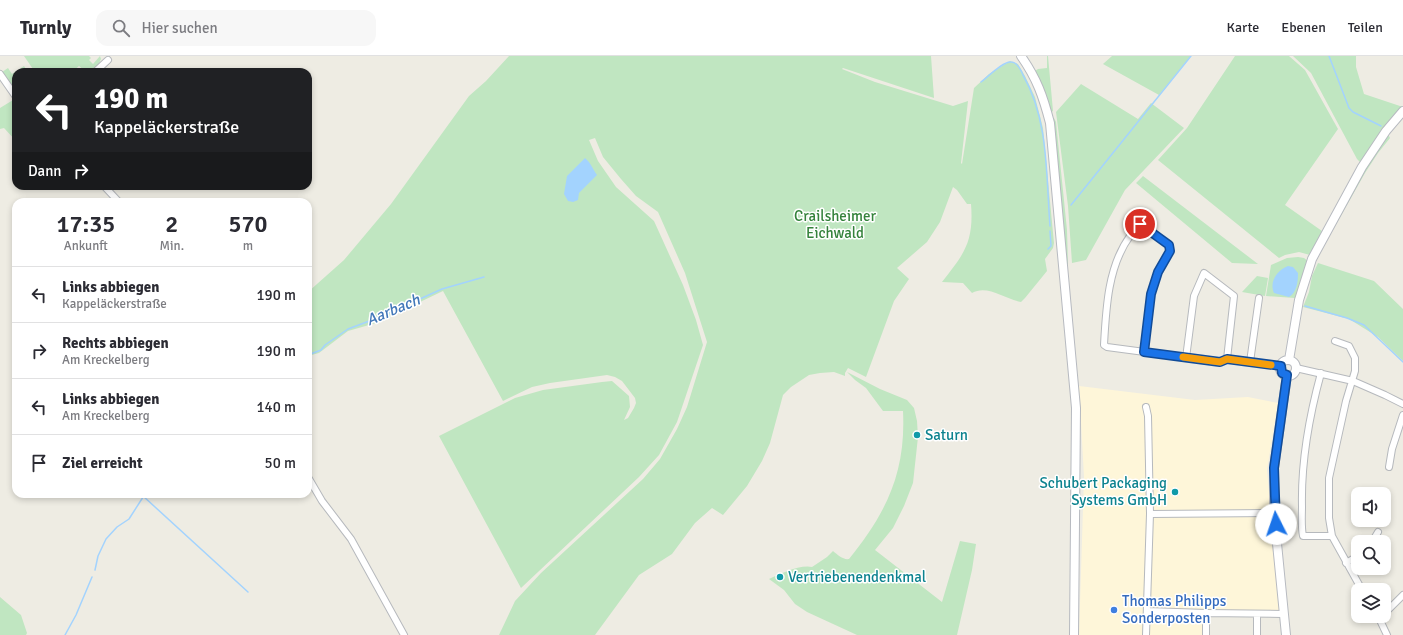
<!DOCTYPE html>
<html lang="de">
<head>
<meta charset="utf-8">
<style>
	body { margin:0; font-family:Signika,sans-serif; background:#f7f7f7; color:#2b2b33; height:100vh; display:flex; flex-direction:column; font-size:15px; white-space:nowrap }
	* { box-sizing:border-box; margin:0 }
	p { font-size:13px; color:#7c7c81 }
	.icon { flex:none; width:22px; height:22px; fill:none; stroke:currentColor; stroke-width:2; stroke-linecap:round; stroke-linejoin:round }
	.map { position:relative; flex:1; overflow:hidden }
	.side { position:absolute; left:12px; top:142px; width:300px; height:300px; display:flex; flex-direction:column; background:#fff; border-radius:12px; box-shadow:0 2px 6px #0003 }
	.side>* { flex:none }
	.hud { position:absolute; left:12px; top:12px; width:300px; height:122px; border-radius:12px; box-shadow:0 2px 6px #0003; background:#202124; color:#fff; overflow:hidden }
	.fabs { position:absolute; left:1351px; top:431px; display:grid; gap:8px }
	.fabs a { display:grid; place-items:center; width:40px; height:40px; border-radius:8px; background:#fff; box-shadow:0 2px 6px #0003; font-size:20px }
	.pin { position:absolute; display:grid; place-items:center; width:34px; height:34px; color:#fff; margin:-17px; border:2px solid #fff; border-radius:50%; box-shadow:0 1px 4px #0007 }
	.me { position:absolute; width:44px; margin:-22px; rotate:356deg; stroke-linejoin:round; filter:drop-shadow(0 0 3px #0008) }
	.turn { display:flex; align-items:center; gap:14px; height:84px; padding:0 16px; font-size:18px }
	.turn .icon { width:52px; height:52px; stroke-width:2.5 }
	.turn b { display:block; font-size:28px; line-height:34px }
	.then { display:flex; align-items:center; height:38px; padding:0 16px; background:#0003; gap:8px; font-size:15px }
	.eta { display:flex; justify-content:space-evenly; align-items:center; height:68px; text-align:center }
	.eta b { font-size:24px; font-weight:600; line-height:28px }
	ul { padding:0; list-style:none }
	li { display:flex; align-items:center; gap:12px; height:56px; padding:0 16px; border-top:1px solid #e1e1e2 }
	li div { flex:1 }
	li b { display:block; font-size:15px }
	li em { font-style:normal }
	header { display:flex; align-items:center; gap:24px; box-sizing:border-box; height:56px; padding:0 20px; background:#fff; border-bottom:1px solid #e1e1e2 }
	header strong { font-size:19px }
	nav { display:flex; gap:22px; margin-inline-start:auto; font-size:14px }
	.search { width:280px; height:36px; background:#f7f7f7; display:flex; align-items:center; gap:10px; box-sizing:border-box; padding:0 14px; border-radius:12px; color:#7c7c81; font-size:15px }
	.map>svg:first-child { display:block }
	.commercial { fill:#fef6d9 }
	.green { fill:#c0e6c1 }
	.water { fill:#a3d3fe }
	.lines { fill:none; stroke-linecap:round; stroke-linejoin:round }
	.stream { stroke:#a3d3fe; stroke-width:1.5 }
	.street-casing { stroke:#b6b9bd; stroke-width:8 }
	.secondary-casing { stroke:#b7bac0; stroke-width:10 }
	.street { stroke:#fff; stroke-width:6 }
	.secondary { stroke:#fff; stroke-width:8 }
	.route-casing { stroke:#114b97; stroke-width:10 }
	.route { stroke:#1a73e8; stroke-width:7 }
	.slow { stroke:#f59e0b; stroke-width:7 }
	.culture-dot { fill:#0f9aa8; stroke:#fff; stroke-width:1.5 }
	.shop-dot { fill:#3f7fe0; stroke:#fff; stroke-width:1.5 }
	.labels { text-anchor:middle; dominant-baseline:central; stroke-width:3; stroke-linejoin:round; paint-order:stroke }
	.park-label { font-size:15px; fill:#34823b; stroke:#fff }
	.culture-label { font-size:15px; fill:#0d838f; stroke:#fff; text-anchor:start }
	.shop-label { font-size:15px; fill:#366cbe; stroke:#fff; text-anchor:start }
	.water-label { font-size:16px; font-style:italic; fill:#4278b9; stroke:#fff }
</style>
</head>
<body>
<header>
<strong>Turnly</strong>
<div class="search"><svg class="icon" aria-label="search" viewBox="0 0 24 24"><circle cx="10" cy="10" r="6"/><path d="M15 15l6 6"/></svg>Hier suchen</div>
<nav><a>Karte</a><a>Ebenen</a><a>Teilen</a></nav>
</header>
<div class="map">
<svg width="1403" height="579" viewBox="0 0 1403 579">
	<rect width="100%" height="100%" fill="#eeece3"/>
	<!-- commercial -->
	<path class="commercial" d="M 1079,330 L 1195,344 L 1248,341 L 1278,347 L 1267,414 L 1280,555 L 1204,555 L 1204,579 L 1079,579 L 1084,421 Z"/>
	<!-- green -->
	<path class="green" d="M 24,0 L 89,0 L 91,2 L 89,4 L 93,8 L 100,0 L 101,3 L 98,10 L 92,15 L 89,12 L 85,15 L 86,16 L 84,16 L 85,15 L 79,10 L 72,16 L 35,16 Z
		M 509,0 L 931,0 L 934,42 L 843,12 L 842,13 L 875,26 L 953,50 L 968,45 L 961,107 L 962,108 L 974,32 L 989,18 L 1010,5 L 1018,8 L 1025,20 L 1035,41 L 1043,72 L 1054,187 L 1053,192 L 1045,203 L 1047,215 L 1025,242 L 1021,246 C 1005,243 987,228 972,237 L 963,227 L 942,226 C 964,198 974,186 971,148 L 967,148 L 957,134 L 953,131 L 940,166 L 927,186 L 897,212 L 909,223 L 894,245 L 866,321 L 848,312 L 845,317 L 845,320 L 834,316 L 820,317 L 809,319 L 791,331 L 783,339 L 770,387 L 762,405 L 747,430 L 723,459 L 712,452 L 695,467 L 672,498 L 639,519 L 595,579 L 499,579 L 515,545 L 541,517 L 643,423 L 660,403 L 677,373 L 687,351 L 707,286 L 685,217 L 658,156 L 636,140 L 621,123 L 603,101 L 595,82 L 589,84 L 598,105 L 616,131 L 654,165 L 683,229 L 696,264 L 703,289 L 677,366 L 659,399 L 639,421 L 521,532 L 439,380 L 515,342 L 543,334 L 602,326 L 612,325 L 629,340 L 630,351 L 624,364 L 628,362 L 634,352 L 636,347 L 635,342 L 622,325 L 615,321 L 607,319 L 550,327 L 532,331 L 503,345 L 443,235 L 376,267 L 348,275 L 319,297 L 308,300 L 308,236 L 344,204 L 391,148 L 469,40 L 486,25 Z
		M 1047,0 L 1048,0 L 1053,55 L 1050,57 L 1047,43 L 1035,15 L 1038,13 L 1047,12 Z
		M 1112,0 L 1191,0 L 1159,39 L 1103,8 Z
		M 1235,0 L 1289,0 L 1305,14 L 1338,73 L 1285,149 L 1322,175 L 1310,199 L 1299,196 L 1285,199 L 1279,202 L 1158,104 L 1187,72 Z
		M 1293,0 L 1356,0 L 1356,11 L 1364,38 L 1403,51 L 1392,63 L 1363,104 L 1360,106 L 1357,103 L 1311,17 Z
		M 24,10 L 28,16 L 16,16 L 16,34 L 14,33 L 2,16 L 8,12 L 12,18 Z
		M 1081,28 L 1138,63 L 1151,47 L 1184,72 L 1125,134 L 1086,204 L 1072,207 L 1068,150 L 1056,56 Z
		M 13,44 L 16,47 L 16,68 L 13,71 L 16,74 L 16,85 L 4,72 L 0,73 L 0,52 Z
		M 1054,62 L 1056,66 L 1067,174 L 1068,209 L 1067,208 L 1053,63 Z
		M 1385,80 L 1389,80 L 1390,82 L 1378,97 L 1365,117 L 1317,202 L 1337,159 Z
		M 1143,120 L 1258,208 L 1232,207 L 1136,127 Z
		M 1298,201 L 1304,202 L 1308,205 L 1302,221 L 1295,242 L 1266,240 L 1271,209 L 1287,202 Z
		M 1318,207 L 1374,225 L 1403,253 L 1403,305 L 1378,281 L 1349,263 L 1303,251 L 1309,236 L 1312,220 Z
		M 1257,220 L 1268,222 L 1265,240 L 1242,236 Z
		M 847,316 L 880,333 L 907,344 L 914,352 L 917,365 L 918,381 L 913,427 L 904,450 L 893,472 L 875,494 L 942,546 L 960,485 L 976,488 L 972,514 L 957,579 L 857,579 L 807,556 L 795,548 L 784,534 L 769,523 C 779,518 801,508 812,511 L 827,501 L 833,495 C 838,499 843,504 849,503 C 887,456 906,416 903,355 L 883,355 L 866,332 L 855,324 Z
		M 0,541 L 21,559 L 27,577 L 26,579 L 0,579 Z"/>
	<!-- water -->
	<path class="water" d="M 585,102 C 591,107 592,112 597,119 L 579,137 L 578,144 L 573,146 L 568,145 L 564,138 L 567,120 Z
		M 1288,210 L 1293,211 L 1298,217 C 1298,226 1297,236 1289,241 L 1274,237 C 1269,226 1277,214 1288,210 Z"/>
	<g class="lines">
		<!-- stream -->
		<path class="stream" d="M 1329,0 L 1349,52 L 1353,56 L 1381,70
			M 981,26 C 988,21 1003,5 1011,6 C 1017,6 1021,14 1023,19 C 1049,64 1046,120 1050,170
			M 1071,149 L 1191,0
			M 1048,193 L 1051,190 L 1050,175
			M 1305,250 L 1347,262 L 1364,269 L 1403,306
			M 308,299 L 321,294 L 325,289 L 348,273 L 380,261 L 442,233 L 484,221
			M 143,440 L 248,536
			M 95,514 L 98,500 L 106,483 L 117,471 L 129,463 L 145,438
			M 65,579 L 76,559 L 92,521"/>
		<!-- street casing -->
		<g class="street-casing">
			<path id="street" d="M 95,16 L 108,4
				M 0,18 L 16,41
				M 104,130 L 119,146
				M 1335,285 L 1349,290 L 1355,302 L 1355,315 L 1346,345 L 1329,422 L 1329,462 L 1332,480 L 1362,534
				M 1144,296 L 1151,238 L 1158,216 L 1170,195 L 1169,189 L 1140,168 C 1136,171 1133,175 1130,180 C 1108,210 1106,252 1104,289 L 1107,291 L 1220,306 L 1227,303 L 1281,310
				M 1186,302 L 1194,240 L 1204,217 L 1234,240 L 1227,303
				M 1250,306 L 1259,242
				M 1296,312 L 1353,325 L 1385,339 L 1403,348
				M 1321,317 C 1309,361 1301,405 1302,450 C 1302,460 1301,470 1303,480 L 1332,480
				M 1389,411 L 1392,393 L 1403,359
				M 308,421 L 322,445 L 351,483 L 404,579
				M 1150,458 L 1274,457
				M 1372,486 L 1378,476
				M 1346,507 L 1358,500
				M 1147,555 L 1206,557 L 1283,558
				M 1206,557 L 1206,579
				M 1257,558 L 1257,579
				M 1384,558 L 1403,539
				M 1378,560 L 1387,579
				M 1146,579 L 1150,458 L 1148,360 L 1146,351"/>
		</g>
		<!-- secondary casing -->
		<g class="secondary-casing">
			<path id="secondary" d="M 1021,0 C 1037,23 1043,40 1050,67 L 1076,352 L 1074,579
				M 1289,304 L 1299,244 L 1312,203 L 1362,111 L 1386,75 L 1403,55
				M1280 312a8 8 0 1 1 16 0a8 8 0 1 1-16 0Z
				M 1286,579 L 1274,457 L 1274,412 L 1287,319"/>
		</g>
		<!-- street -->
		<use href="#street" class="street"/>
		<!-- secondary -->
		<use href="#secondary" class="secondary"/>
	</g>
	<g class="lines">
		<!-- route casing -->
		<g class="route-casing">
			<path id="route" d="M 1140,168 L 1169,189 L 1170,195 L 1158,216 L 1151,238 L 1144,296 L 1220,306 L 1227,303 L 1281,310 L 1282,317 L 1287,319 L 1274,412 L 1276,468"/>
		</g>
		<!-- route -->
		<use href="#route" class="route"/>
		<!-- slow -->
		<path class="slow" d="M 1183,301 L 1220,306 L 1227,303 L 1271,309"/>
	</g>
	<!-- markers -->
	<g class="culture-dot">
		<circle cx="917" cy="379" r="4"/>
		<circle cx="1175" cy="436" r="4"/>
		<circle cx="780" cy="521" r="4"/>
	</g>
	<circle class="shop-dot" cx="1114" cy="554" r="4"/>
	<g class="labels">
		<!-- park labels -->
		<g class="park-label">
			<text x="835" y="160">Crailsheimer<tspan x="835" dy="17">Eichwald</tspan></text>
		</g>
		<!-- culture labels -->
		<g class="culture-label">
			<text x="925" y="379">Saturn</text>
			<text x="1167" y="427" text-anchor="end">Schubert Packaging<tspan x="1167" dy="17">Systems GmbH</tspan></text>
			<text x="788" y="521">Vertriebenendenkmal</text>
		</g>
		<!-- shop labels -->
		<g class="shop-label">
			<text x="1122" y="545">Thomas Philipps<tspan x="1122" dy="17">Sonderposten</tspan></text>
		</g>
		<!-- water labels -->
		<g class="water-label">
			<text transform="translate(393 254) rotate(-23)">Aarbach</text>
		</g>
	</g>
</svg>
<div class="fabs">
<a><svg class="icon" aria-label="sound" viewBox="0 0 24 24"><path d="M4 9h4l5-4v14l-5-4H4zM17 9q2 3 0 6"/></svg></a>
<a><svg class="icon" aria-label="search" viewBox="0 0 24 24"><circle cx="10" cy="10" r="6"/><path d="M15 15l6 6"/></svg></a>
<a><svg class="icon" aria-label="layers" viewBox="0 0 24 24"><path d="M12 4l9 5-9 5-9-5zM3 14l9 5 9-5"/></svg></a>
</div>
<div class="pin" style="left:1140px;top:168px;background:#d93025"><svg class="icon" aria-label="arrive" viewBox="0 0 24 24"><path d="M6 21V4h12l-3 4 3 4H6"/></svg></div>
<svg class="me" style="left:1276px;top:468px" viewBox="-20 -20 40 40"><circle r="19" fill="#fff"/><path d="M0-13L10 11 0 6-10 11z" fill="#1a73e8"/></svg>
<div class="hud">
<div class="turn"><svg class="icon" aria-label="left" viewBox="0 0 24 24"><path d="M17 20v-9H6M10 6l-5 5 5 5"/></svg><div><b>190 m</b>Kappeläckerstraße</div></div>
<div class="then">Dann<svg class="icon" aria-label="right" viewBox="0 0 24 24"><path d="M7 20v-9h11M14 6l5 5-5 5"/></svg></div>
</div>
<section class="side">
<div class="eta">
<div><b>17:35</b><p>Ankunft</p></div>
<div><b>2</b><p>Min.</p></div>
<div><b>570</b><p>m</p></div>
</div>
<ul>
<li><svg class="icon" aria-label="left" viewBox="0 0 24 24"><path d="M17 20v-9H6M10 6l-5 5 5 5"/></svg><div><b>Links abbiegen</b><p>Kappeläckerstraße</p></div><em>190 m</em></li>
<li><svg class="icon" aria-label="right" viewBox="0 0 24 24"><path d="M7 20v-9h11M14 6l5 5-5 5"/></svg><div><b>Rechts abbiegen</b><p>Am Kreckelberg</p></div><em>190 m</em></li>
<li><svg class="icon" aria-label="left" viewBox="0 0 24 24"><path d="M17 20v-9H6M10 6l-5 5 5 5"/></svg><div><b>Links abbiegen</b><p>Am Kreckelberg</p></div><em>140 m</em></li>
<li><svg class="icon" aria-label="arrive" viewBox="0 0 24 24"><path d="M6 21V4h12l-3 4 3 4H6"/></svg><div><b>Ziel erreicht</b></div><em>50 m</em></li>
</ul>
</section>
</div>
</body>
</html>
